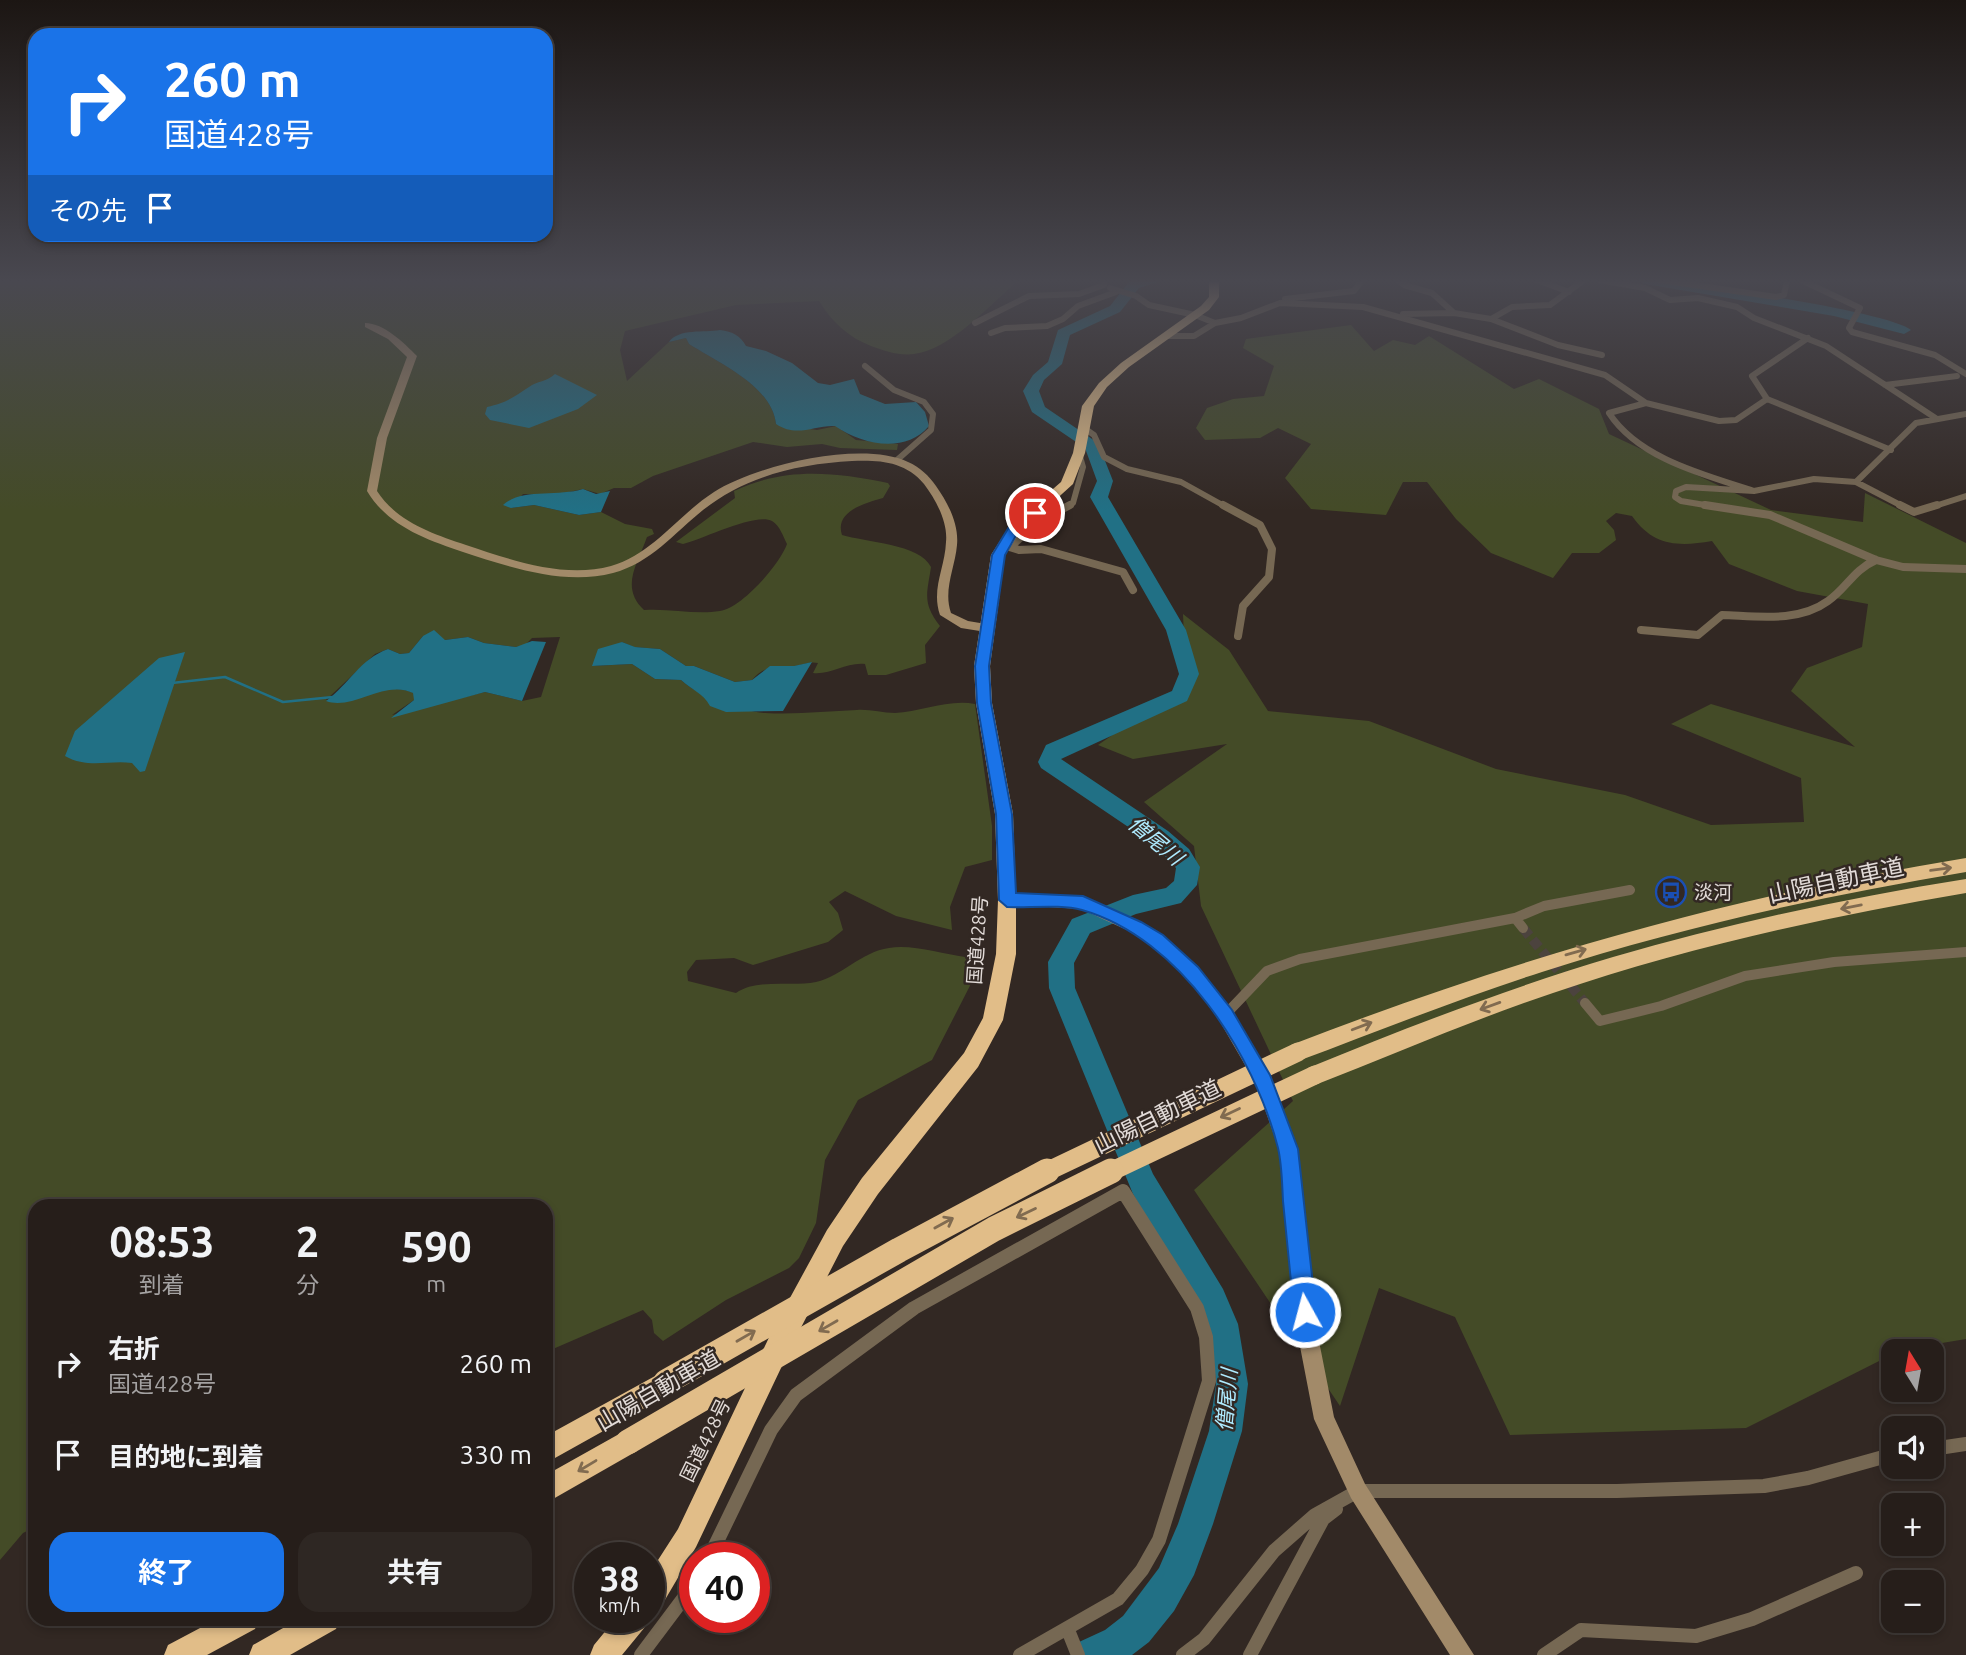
<!DOCTYPE html>
<html lang="ja">
<head>
<meta charset="utf-8">
<style>
	body { margin:0; font-family:Ubuntu,"Noto Sans JP",sans-serif; background:#2e2723; color:#f1f3f6; height:100vh; display:flex; flex-direction:column; font-size:26px; white-space:nowrap }
	* { box-sizing:border-box; margin:0 }
	p { font-size:23px; color:#a4a2a2 }
	.icon { flex:none; width:38px; height:38px; fill:none; stroke:currentColor; stroke-width:2; stroke-linecap:round; stroke-linejoin:round }
	.map { position:relative; flex:1; overflow:hidden }
	.drawer { position:absolute; left:28px; top:1199px; width:525px; height:427px; display:flex; flex-direction:column; background:#261e1a; border-radius:21px; box-shadow:0 4px 10px #0003,0 0 0 2px #423c39 }
	.drawer>* { flex:none }
	.top-card { position:absolute; left:28px; top:28px; width:525px; height:214px; border-radius:21px; box-shadow:0 4px 10px #0003,0 0 0 2px #423c39; background:#1a73e8; color:#fff; overflow:hidden }
	.needle { width:46px; rotate:349deg }
	.tools { position:absolute; left:1881px; top:1339px; display:grid; gap:14px }
	.tools a { display:grid; place-items:center; width:63px; height:63px; border-radius:14px; background:#261e1a; box-shadow:0 4px 10px #0003,0 0 0 2px #423c39; font-size:35px }
	.speed { position:absolute; left:574px; top:1542px; display:flex; gap:14px; font-size:35px; font-weight:700; text-align:center }
	.speed>* { display:grid; place-content:center; width:91px; height:91px; border-radius:50%; background:#261e1a; box-shadow:0 4px 10px #0003,0 0 0 2px #423c39; line-height:1 }
	.speed small { font-size:18px; font-weight:400 }
	.speed .limit { border:10px solid #d22; background:#fff; color:#111 }
	.pin { position:absolute; display:grid; place-items:center; width:60px; height:60px; color:#fff; margin:-30px; border:4px solid #fff; border-radius:50%; box-shadow:0 2px 7px #0007 }
	.me { position:absolute; width:77px; margin:-38px; rotate:353deg; stroke-linejoin:round; filter:drop-shadow(0 0 5px #0008) }
	.turn { display:flex; align-items:center; gap:24px; height:147px; padding:0 21px; font-size:32px }
	.turn .icon { width:91px; height:91px; stroke-width:2.5 }
	.turn b { display:block; font-size:49px; line-height:60px }
	.then { display:flex; align-items:center; height:66px; padding:0 21px; background:#0003; gap:14px; font-size:26px }
	.eta { display:flex; justify-content:space-evenly; align-items:center; height:119px; text-align:center }
	.eta b { font-size:42px; font-weight:700; line-height:49px }
	.primary-button { display:flex; gap:14px; margin-top:auto; padding:14px 21px }
	.primary-button a { flex:1; height:80px; border-radius:21px; background:#1a73e8; color:#fff; font-size:28px; font-weight:700; line-height:80px; text-align:center }
	.primary-button a+a { background:#2e2723; color:#f1f3f6 }
	ul { padding:0; list-style:none }
	li { display:flex; align-items:center; gap:21px; height:91px; padding:0 21px }
	li div { flex:1 }
	li b { display:block; font-size:26px }
	li em { font-style:normal }
	.map>svg:first-child { display:block }
	.green { fill:#444b27; fill-rule:evenodd }
	.water { fill:#217085 }
	.lines { fill:none; stroke-linecap:round; stroke-linejoin:round }
	.stream { stroke:#217085; stroke-width:2.5 }
	.river { fill:#217085; fill-rule:evenodd }
	.street-tunnel { stroke:#4c433e; stroke-width:10; stroke-dasharray:10 5; stroke-linecap:butt }
	.street-far3 { stroke:#766853; stroke-width:6 }
	.street-far2 { stroke:#766853; stroke-width:8 }
	.street-far1 { stroke:#766853; stroke-width:10 }
	.street { stroke:#766853; stroke-width:14 }
	.secondary { fill:#a28a69; fill-rule:evenodd }
	.highway { fill:#e1bd88; fill-rule:evenodd }
	.highway-bridge-far1 { stroke:#e1bd88; stroke-width:19 }
	.highway-bridge { stroke:#e1bd88; stroke-width:25 }
	.oneway { stroke:#816b50 }
	.route { fill:#1a73e8; stroke:#114b97; stroke-width:2 }
	.labels { text-anchor:middle; dominant-baseline:central; stroke-width:5; stroke-linejoin:round; paint-order:stroke }
	.poi-label { font-size:19px; fill:#e2dbd8; stroke:#322823; text-anchor:start }
	.street-label { font-size:19px; fill:#e2dbd8; stroke:#322823 }
	.water-label { font-size:21px; font-style:italic; fill:#afebff; stroke:#322823 }
	.near-street-label { font-size:23px; fill:#e2dbd8; stroke:#322823 }
</style>
</head>
<body>
<div class="map">
<svg width="1966" height="1655" viewBox="0 0 1966 1655">
	<rect width="100%" height="100%" fill="#322823"/>
	<!-- green -->
	<path class="green" d="M 0,280 L 1019,280 C 992,303 949,351 914,354 C 900,356 884,351 871,346 C 848,337 832,322 819,301 L 736,305 L 625,331 L 620,350 L 627,381 L 669,342 L 686,338 L 689,344 C 719,363 772,386 776,424 L 817,430 L 836,426 L 856,440 L 898,444 L 897,450 L 840,448 L 822,444 L 787,447 L 753,442 L 653,476 L 631,488 L 614,488 L 600,494 L 583,489 L 555,495 L 523,494 L 511,508 L 534,505 L 579,515 L 601,512 L 625,524 L 652,529 L 654,534 L 647,537 C 637,565 620,587 644,610 C 669,608 695,615 720,611 C 742,608 780,564 787,544 C 783,536 780,526 772,521 C 756,512 703,539 683,544 L 676,542 L 735,498 L 734,491 C 785,467 833,472 888,483 L 890,486 L 883,498 C 866,503 834,511 842,535 C 865,542 920,544 931,567 C 927,594 922,603 940,626 L 925,645 L 926,663 L 886,675 L 868,675 L 865,664 C 846,662 831,675 813,673 L 818,663 C 809,661 803,665 794,666 C 775,668 766,664 752,680 L 735,682 L 694,666 L 686,666 L 660,649 L 634,647 L 622,642 L 593,666 L 632,664 L 655,679 L 681,680 C 696,695 744,712 765,713 C 796,715 827,711 857,710 C 869,709 882,713 895,713 C 921,712 948,699 975,704 L 992,826 L 992,860 L 965,867 L 950,907 L 952,930 L 896,916 L 845,891 L 829,902 L 838,913 L 843,930 L 828,942 L 753,965 L 734,958 L 696,960 L 687,972 L 688,981 L 736,993 C 757,978 791,987 816,982 C 842,976 861,952 889,948 C 912,944 942,954 965,957 L 976,974 L 932,1060 L 858,1100 L 825,1160 L 816,1223 L 799,1258 L 789,1268 L 726,1300 L 663,1341 L 654,1333 L 652,1320 L 643,1310 L 546,1352 L 546,1206 L 35,1206 L 35,1527 L 23,1533 L 0,1560 ZM 423,636 L 445,640 L 468,637 L 484,643 L 516,647 L 525,645 L 532,638 L 560,637 L 541,697 L 522,701 L 485,692 L 392,715 L 414,700 L 414,693 C 386,680 355,703 326,700 L 375,654 L 388,649 L 400,654 L 409,653 Z
		M 1351,325 L 1374,351 L 1393,340 L 1415,345 L 1429,336 L 1514,389 L 1539,379 L 1599,409 L 1609,434 L 1771,510 L 1863,522 L 1865,493 L 1966,543 L 1966,1339 L 1894,1351 L 1893,1354 L 1746,1428 L 1510,1435 L 1455,1317 L 1379,1288 L 1340,1406 L 1194,1190 L 1293,1101 L 1201,906 L 1194,846 L 1144,802 L 1227,744 L 1133,759 L 1098,745 L 1186,684 L 1183,614 L 1229,650 L 1268,711 L 1369,721 L 1496,769 L 1625,795 L 1711,825 L 1804,822 L 1801,778 L 1671,724 L 1711,704 L 1855,747 L 1791,691 L 1807,668 L 1862,647 L 1868,604 L 1797,591 L 1729,564 L 1712,541 C 1678,547 1653,546 1632,516 L 1616,513 L 1606,521 L 1614,530 L 1616,540 L 1599,553 L 1572,553 L 1553,578 L 1491,553 L 1456,519 L 1427,482 L 1403,482 L 1386,515 L 1311,509 L 1285,478 L 1311,444 L 1278,428 L 1260,438 L 1205,440 L 1196,428 L 1207,408 L 1233,399 L 1264,396 L 1274,366 L 1243,348 L 1246,339 Z"/>
	<!-- water -->
	<path class="water" d="M 720,330 C 733,332 740,335 746,346 L 766,351 L 792,363 L 818,383 L 830,385 L 854,379 L 860,394 L 885,404 L 916,402 L 925,412 L 929,426 C 905,454 863,445 835,426 C 814,425 797,438 776,424 C 772,386 719,363 689,344 L 686,338 L 669,342 C 679,328 704,333 720,330 Z
		M 555,374 L 597,395 L 578,409 L 529,428 L 490,420 L 485,414 L 487,407 C 506,403 514,397 529,387 C 537,381 547,382 555,374 Z
		M 583,489 L 596,494 L 610,491 L 601,512 L 579,515 L 534,505 L 511,508 L 503,505 C 521,488 557,497 583,489 Z
		M 434,630 L 445,640 L 468,637 L 484,643 L 516,647 L 532,641 L 546,642 L 522,701 L 485,692 L 391,718 L 414,700 L 413,693 C 384,679 353,711 326,701 C 349,684 360,659 388,649 L 400,654 L 409,653 L 423,636 Z
		M 622,642 L 635,647 L 660,649 L 686,666 L 694,666 L 735,682 L 752,680 L 770,666 L 794,666 L 812,662 L 783,711 L 726,712 L 710,706 C 703,693 692,690 681,680 L 655,679 L 632,664 L 592,666 L 598,649 Z
		M 185,652 L 145,771 L 140,772 L 132,763 C 108,760 88,769 65,756 L 75,731 L 159,658 Z"/>
	<g class="lines">
		<!-- stream -->
		<path class="stream" d="M 172,683 L 225,677 L 283,702 L 333,697"/>
		<!-- river -->
		<path class="river" d="M 1140,280 L 1164,280 L 1139,288 L 1120,312 L 1070,335 L 1062,364 L 1044,380 L 1039,391 L 1045,407 L 1098,443 L 1113,481 L 1108,497 L 1186,630 L 1199,674 L 1187,701 L 1061,759 L 1168,831 L 1189,849 L 1200,867 L 1197,885 L 1181,903 L 1136,914 L 1090,933 L 1074,963 L 1075,988 L 1153,1174 L 1223,1289 L 1238,1324 L 1248,1384 L 1242,1431 L 1213,1524 L 1194,1575 L 1174,1611 L 1149,1642 L 1132,1655 L 1074,1655 L 1079,1642 L 1105,1630 L 1123,1616 L 1159,1568 L 1178,1524 L 1209,1431 L 1216,1384 L 1213,1352 L 1200,1309 L 1133,1194 L 1049,988 L 1048,962 L 1072,919 L 1133,895 L 1166,888 L 1174,881 L 1176,868 L 1152,843 L 1041,768 L 1038,762 L 1046,745 L 1172,691 L 1179,674 L 1166,630 L 1090,497 L 1097,481 L 1085,448 L 1032,412 L 1023,391 L 1033,375 L 1048,362 L 1058,330 L 1110,306 L 1129,282 Z
			M 1639,280 C 1676,280 1890,311 1911,330 L 1904,334 L 1834,316 L 1645,284 Z"/>
		<!-- street-tunnel -->
		<path class="street-tunnel" d="M 1523,928 L 1585,1003"/>
		<!-- street-far3 -->
		<path class="street-far3" d="M 1398,280 L 1404,285 L 1432,293 L 1454,313
			M 1537,280 L 1569,292
			M 1599,280 L 1645,288 L 1670,300 L 1698,298 L 1737,307 L 1754,318 L 1826,346 L 1937,419
			M 1660,280 L 1776,297 L 1784,295 L 1787,280
			M 1801,280 L 1860,308 L 1849,328 L 1852,332 L 1935,355 L 1966,374
			M 1110,288 L 1136,296 L 1149,305 L 1195,315 L 1215,323
			M 1285,299 L 1354,291 L 1362,280
			M 1403,314 L 1454,313 L 1491,319 L 1512,307 L 1550,305 L 1584,280
			M 1491,319 L 1558,345 L 1602,355
			M 975,323 L 1029,296 L 1079,294 L 1104,285 L 1103,280
			M 991,333 L 1005,328 L 1047,326 L 1063,319 L 1078,306 L 1116,292
			M 1165,336 L 1194,336 L 1215,323 L 1241,318 L 1280,303 L 1363,307 L 1605,375 L 1646,403
			M 865,366 L 894,390 L 924,402 L 933,414 L 931,430 L 897,460
			M 1885,385 L 1957,376
			M 1767,399 L 1891,450
			M 1084,428 L 1094,435 L 1104,457 L 1127,469 L 1181,482 L 1226,507
			M 1856,482 L 1916,423 L 1966,414
			M 1754,491 L 1814,479 L 1856,482 L 1904,507
			M 1066,507 L 1073,503 L 1083,467 L 1079,453
			M 1717,507 L 1681,501 L 1675,497 L 1676,491 L 1686,487 L 1754,491 C 1705,475 1639,459 1609,413 L 1646,403 L 1719,421 L 1736,420 L 1767,399 L 1752,376 L 1808,338
			M 1932,507 L 1966,496"/>
		<!-- street-far2 -->
		<path class="street-far2" d="M 1223,505 L 1260,525 L 1272,549 L 1269,577 L 1243,606 L 1238,636
			M 1705,505 L 1770,515 L 1876,560 L 1903,567 L 1966,569
			M 1900,505 L 1914,512 L 1937,505
			M 1003,545 L 1019,550 L 1041,549 L 1123,572 L 1133,590
			M 1010,547 L 1038,522 L 1070,505
			M 1641,630 L 1698,635 L 1722,615 C 1756,616 1798,623 1828,601 C 1847,588 1853,570 1876,560"/>
		<!-- street-far1 -->
		<path class="street-far1" d="M 1515,918 L 1544,906 L 1630,890
			M 1585,1003 L 1600,1021 L 1661,1006 L 1745,976 L 1834,962 L 1966,952
			M 1225,1015 L 1267,971 L 1300,959 L 1515,918 L 1523,928"/>
		<!-- street -->
		<path class="street" d="M 1932,1449 L 1966,1444
			M 709,1558 L 771,1430 L 796,1395 L 914,1308 L 1123,1191 L 1197,1308 L 1206,1337 L 1209,1381 L 1159,1540 L 1142,1570 L 1118,1599 L 1020,1655
			M 1068,1630 L 1078,1655
			M 641,1655 L 695,1583
			M 1183,1655 L 1204,1639 L 1274,1551 L 1315,1515 L 1358,1491 L 1617,1491 L 1764,1486 L 1808,1478 L 1894,1454
			M 1250,1655 L 1323,1519 L 1336,1509
			M 1544,1655 L 1581,1630 L 1696,1636 L 1752,1619 L 1856,1573"/>
		<!-- secondary -->
		<path class="secondary" d="M 365,323 C 384,323 404,343 417,356 L 387,438 L 377,491 C 397,522 433,534 466,545 C 511,560 564,579 611,566 C 653,554 678,515 714,492 C 757,465 861,440 908,462 C 920,467 929,476 936,486 C 948,503 959,524 957,545 C 955,568 943,590 951,613 L 968,621 L 986,624 L 992,628 L 986,632 L 961,628 L 940,615 C 931,589 945,568 946,542 C 948,522 936,500 924,484 C 905,461 879,460 852,461 C 798,464 746,476 703,510 C 674,533 651,563 613,573 C 564,586 509,567 463,552 C 425,539 388,526 367,491 L 377,438 L 407,357 L 388,339 L 365,327 Z
			M 1007,894 L 1083,897 L 1139,923 L 1162,935 L 1197,967 L 1231,1010 L 1269,1076 L 1297,1149 L 1318,1336 L 1334,1417 L 1365,1484 L 1474,1655 L 1450,1655 L 1351,1498 L 1314,1419 L 1298,1336 L 1279,1149 L 1256,1084 L 1219,1020 L 1187,977 L 1152,945 L 1129,931 L 1081,909 L 1002,904 L 1000,900 L 1002,896 Z"/>
		<!-- highway -->
		<path class="highway" d="M 1209,280 L 1219,280 L 1219,297 L 1209,310 L 1129,367 L 1107,387 L 1094,406 L 1085,453 L 1073,484 L 1019,533 L 1005,555 L 990,666 L 992,703 L 1013,814 L 1016,900 L 1016,954 L 1003,1020 L 978,1067 L 878,1194 L 843,1246 L 791,1347 L 696,1547 L 659,1610 L 649,1614 L 649,1574 L 678,1529 L 773,1329 L 827,1230 L 862,1178 L 964,1053 L 983,1018 L 996,954 L 998,900 L 995,814 L 976,703 L 974,666 L 991,555 L 1009,527 L 1061,482 L 1073,453 L 1082,406 L 1099,383 L 1121,363 L 1201,306 L 1209,297 Z
			M 1966,858 L 1966,872 C 1823,896 1681,927 1542,972 C 1460,998 1379,1031 1298,1061 L 1291,1059 L 1288,1052 L 1291,1045 C 1516,958 1728,897 1966,858 Z
			M 1966,879 L 1966,893 C 1826,917 1687,947 1553,993 C 1472,1020 1395,1054 1315,1085 L 1308,1082 L 1305,1075 L 1308,1068 C 1408,1027 1509,988 1613,957 C 1729,923 1847,898 1966,879 Z
			M 666,1370 L 675,1373 L 678,1382 L 675,1391 L 546,1463 L 546,1436 Z
			M 628,1429 L 637,1433 L 641,1442 L 637,1451 L 546,1503 L 546,1475 Z
			M 617,1617 L 649,1617 L 645,1627 L 622,1655 L 590,1655 L 594,1645 Z
			M 217,1619 L 259,1619 L 255,1629 L 207,1655 L 164,1655 L 168,1645 Z
			M 299,1619 L 340,1619 L 336,1629 L 290,1655 L 249,1655 L 253,1645 Z"/>
		<!-- highway-bridge-far1 -->
		<path class="highway-bridge-far1" d="M 1044,1173 L 1298,1052
			M 1108,1173 L 1315,1075"/>
		<!-- highway-bridge -->
		<path class="highway-bridge" d="M 666,1382 L 899,1250 L 1047,1171
			M 628,1442 L 994,1229 L 1111,1171"/>
	</g>
	<!-- one-way arrows -->
	<defs><path id="oneway-shaft" d="M-6 0H5M1.5-3L5.5 0L1.5 3" fill="none" stroke-width="1.6" stroke-linecap="round" stroke-linejoin="round" transform="scale(1.75)"/></defs>
	<g class="oneway">
		<use href="#oneway-shaft" transform="translate(1941 869) rotate(-8)"/>
		<use href="#oneway-shaft" transform="translate(1851 907) rotate(169)"/>
		<use href="#oneway-shaft" transform="translate(1576 952) rotate(-16)"/>
		<use href="#oneway-shaft" transform="translate(1490 1006) rotate(160)"/>
		<use href="#oneway-shaft" transform="translate(1362 1026) rotate(-21)"/>
		<use href="#oneway-shaft" transform="translate(1230 1113) rotate(155)"/>
		<use href="#oneway-shaft" transform="translate(1026 1213) rotate(154)"/>
		<use href="#oneway-shaft" transform="translate(944 1223) rotate(-29)"/>
		<use href="#oneway-shaft" transform="translate(828 1326) rotate(150)"/>
		<use href="#oneway-shaft" transform="translate(746 1336) rotate(-30)"/>
		<use href="#oneway-shaft" transform="translate(587 1466) rotate(149)"/>
	</g>
	<!-- sky -->
	<linearGradient id="sky" x2="0" y2="1"><stop stop-color="#1c1613"/><stop offset="0.55" stop-color="#494850"/><stop offset="1" stop-color="#494850" stop-opacity="0"/></linearGradient>
	<rect width="1966" height="511" fill="url(#sky)"/>
	<!-- route -->
	<path class="route" d="M 1031,510 L 1041,513 L 1018,532 L 1005,555 L 989,666 L 991,703 L 1012,814 L 1016,893 L 1083,896 L 1141,922 L 1163,935 L 1198,967 L 1232,1010 L 1270,1075 L 1298,1149 L 1316,1312 L 1313,1320 L 1305,1323 L 1297,1320 L 1294,1312 C 1290,1275 1287,1238 1283,1201 C 1282,1184 1282,1165 1278,1148 C 1254,1054 1180,938 1082,910 C 1060,904 1030,908 1007,907 L 999,900 L 996,814 L 977,703 L 975,666 L 992,555 L 1009,527 Z"/>
	<!-- icons -->
	<defs>
		<g id="bus-ring" transform="scale(1.575)"><circle r="9.5" fill="#322823" stroke="#1a4fb4" stroke-width="1.5"/><path d="M-5-6H5V4H4V6H2V4H-2V6H-4V4H-5ZM-3.5-4V0h7V-4ZM-3.5 1.2v1.5H-2V1.2ZM2 1.2v1.5H3.5V1.2Z" fill="#1a4fb4"/></g>
	</defs>
	<g fill-rule="evenodd">
		<use href="#bus-ring" x="1671" y="892"/>
	</g>
	<g class="labels">
		<!-- poi labels -->
		<g class="poi-label">
			<text x="1694" y="892">淡河</text>
		</g>
		<!-- street labels -->
		<g class="street-label">
			<text transform="translate(977 940) rotate(-86)">国道428号</text>
			<text transform="translate(705 1440) rotate(-64)">国道428号</text>
		</g>
		<!-- water labels -->
		<g class="water-label">
			<text transform="translate(1156 840) rotate(40)">僧尾川</text>
			<text transform="translate(1226 1400) rotate(-85)">僧尾川</text>
		</g>
		<!-- near-street labels -->
		<g class="near-street-label">
			<text transform="translate(1836 880) rotate(-12)">山陽自動車道</text>
			<text transform="translate(1157 1116) rotate(-26)">山陽自動車道</text>
			<text transform="translate(658 1390) rotate(-30)">山陽自動車道</text>
		</g>
	</g>
</svg>
<div class="tools">
<a><svg class="needle" viewBox="-14 -14 28 28"><path d="M0-13l5 13h-10z" fill="#e53935"/><path d="M0 13l5-13h-10z" fill="#a4a2a2"/></svg></a>
<a><svg class="icon" aria-label="sound" viewBox="0 0 24 24"><path d="M4 9h4l5-4v14l-5-4H4zM17 9q2 3 0 6"/></svg></a>
<a>+</a>
<a>−</a>
</div>
<div class="speed"><div>38<small>km/h</small></div><div class="limit">40</div></div>
<div class="pin" style="left:1035px;top:513px;background:#d93025"><svg class="icon" aria-label="arrive" viewBox="0 0 24 24"><path d="M6 21V4h12l-3 4 3 4H6"/></svg></div>
<svg class="me" style="left:1305px;top:1312px" viewBox="-20 -20 40 40"><circle r="17" fill="#1a73e8" stroke="#fff" stroke-width="3"/><path d="M0-11L8 9 0 5-8 9z" fill="#fff"/></svg>
<div class="top-card">
<div class="turn"><svg class="icon" aria-label="right" viewBox="0 0 24 24"><path d="M7 20v-9h11M14 6l5 5-5 5"/></svg><div><b>260 m</b>国道428号</div></div>
<div class="then">その先<svg class="icon" aria-label="arrive" viewBox="0 0 24 24"><path d="M6 21V4h12l-3 4 3 4H6"/></svg></div>
</div>
<section class="drawer">
<div class="eta">
<div><b>08:53</b><p>到着</p></div>
<div><b>2</b><p>分</p></div>
<div><b>590</b><p>m</p></div>
</div>
<ul>
<li><svg class="icon" aria-label="right" viewBox="0 0 24 24"><path d="M7 20v-9h11M14 6l5 5-5 5"/></svg><div><b>右折</b><p>国道428号</p></div><em>260 m</em></li>
<li><svg class="icon" aria-label="arrive" viewBox="0 0 24 24"><path d="M6 21V4h12l-3 4 3 4H6"/></svg><div><b>目的地に到着</b></div><em>330 m</em></li>
</ul>
<div class="primary-button"><a>終了</a><a>共有</a></div>
</section>
</div>
</body>
</html>
